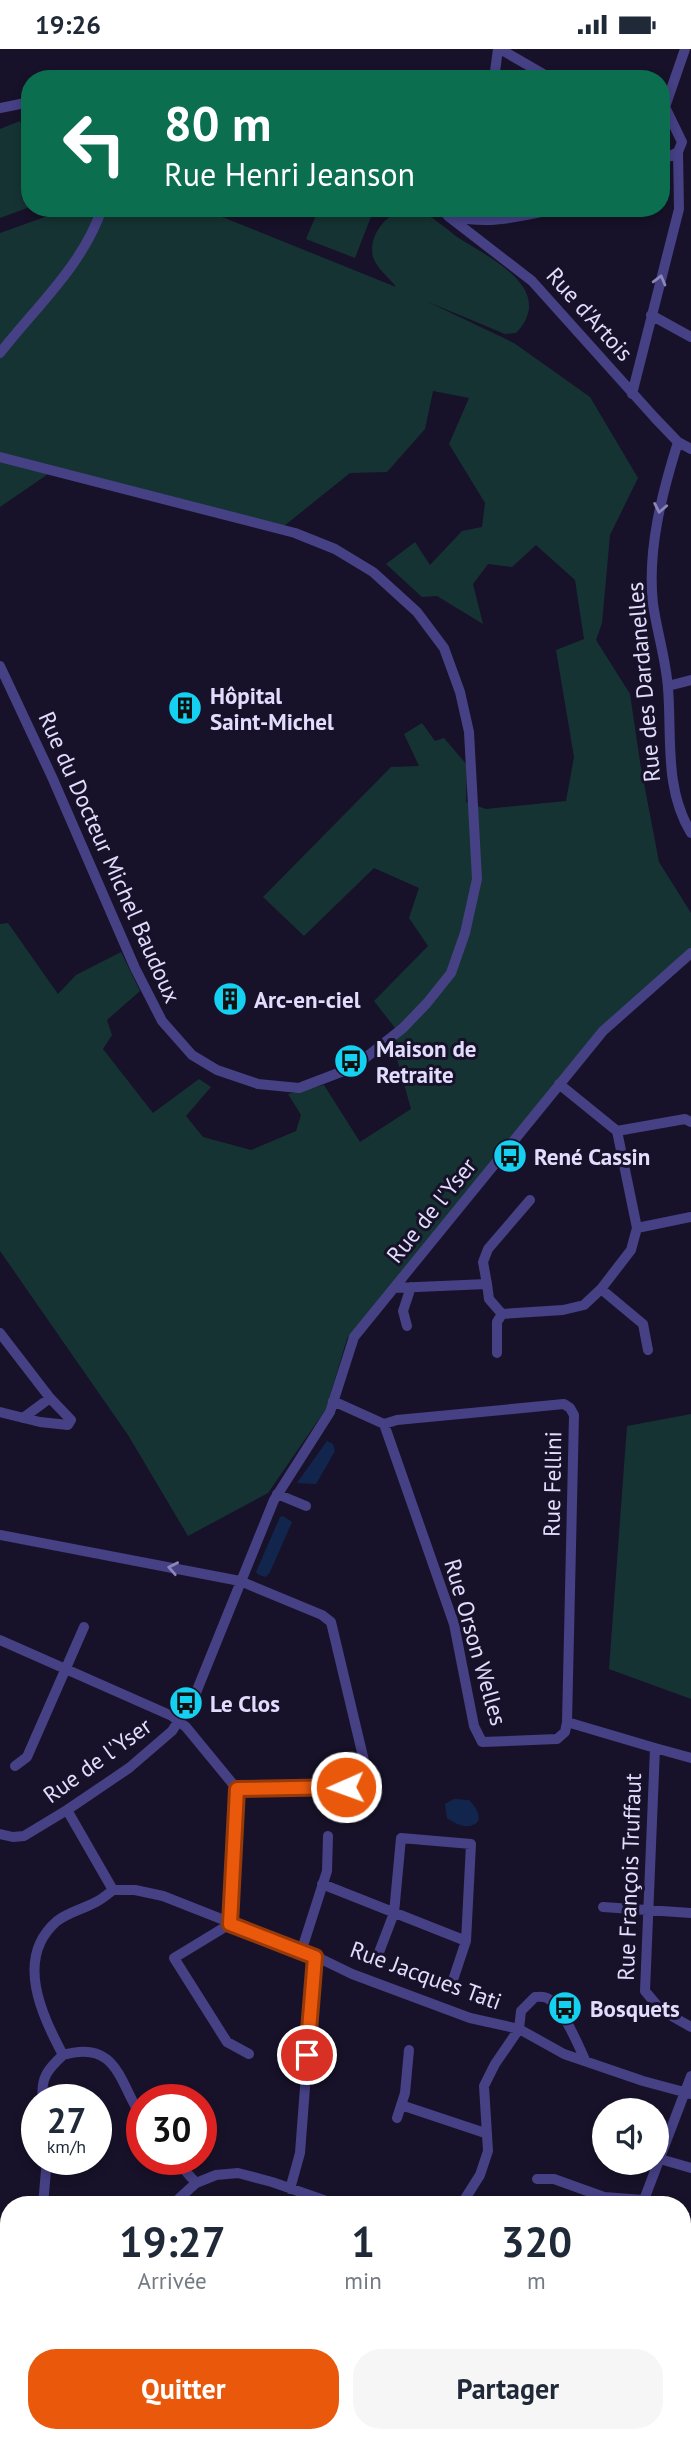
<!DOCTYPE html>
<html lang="fr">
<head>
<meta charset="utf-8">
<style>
	body { margin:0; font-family:"PT Sans",sans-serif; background:#f6f6f7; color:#1f2937; height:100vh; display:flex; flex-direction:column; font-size:26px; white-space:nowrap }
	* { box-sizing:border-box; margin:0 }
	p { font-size:23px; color:#747a83 }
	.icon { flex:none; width:38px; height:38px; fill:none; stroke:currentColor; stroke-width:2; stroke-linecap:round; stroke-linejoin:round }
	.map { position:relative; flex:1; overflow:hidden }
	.side { position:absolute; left:0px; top:2147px; width:691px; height:247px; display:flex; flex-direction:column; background:#fff; border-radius:28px 28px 0 0; box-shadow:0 4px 10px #0003 }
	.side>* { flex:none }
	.guide { position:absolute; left:21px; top:21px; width:649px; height:147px; border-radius:28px; box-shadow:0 4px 10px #0003; background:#0b6e4f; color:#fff; overflow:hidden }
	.buttons { position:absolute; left:592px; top:2049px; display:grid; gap:14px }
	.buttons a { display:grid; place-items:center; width:77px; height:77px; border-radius:50%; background:#fff; box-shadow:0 4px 10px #0003; font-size:35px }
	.speed { position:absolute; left:21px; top:2035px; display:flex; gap:14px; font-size:35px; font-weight:700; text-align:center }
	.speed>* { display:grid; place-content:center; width:91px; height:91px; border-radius:50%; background:#fff; box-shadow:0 4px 10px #0003; line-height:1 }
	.speed small { font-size:18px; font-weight:400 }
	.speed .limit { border:10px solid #d22; background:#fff; color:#111 }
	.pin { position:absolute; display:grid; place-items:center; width:60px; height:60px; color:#fff; margin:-30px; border:4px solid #fff; border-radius:50%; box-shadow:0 2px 7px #0007 }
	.me { position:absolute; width:77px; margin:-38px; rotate:268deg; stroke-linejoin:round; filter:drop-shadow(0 0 5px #0008) }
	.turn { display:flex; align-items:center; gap:24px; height:147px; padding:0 28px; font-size:32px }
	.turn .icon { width:91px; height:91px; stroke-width:2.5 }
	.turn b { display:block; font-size:49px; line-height:60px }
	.eta { display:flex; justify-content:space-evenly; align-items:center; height:119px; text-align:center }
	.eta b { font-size:42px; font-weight:800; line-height:49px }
	.button { display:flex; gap:14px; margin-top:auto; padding:14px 28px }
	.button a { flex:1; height:80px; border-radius:28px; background:#ea580c; color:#fff; font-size:28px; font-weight:800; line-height:80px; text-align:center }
	.button a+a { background:#f6f6f7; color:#1f2937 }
	.status { display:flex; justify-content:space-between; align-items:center; height:49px; padding:0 35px; background:#fff; direction:ltr }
	.status svg { height:19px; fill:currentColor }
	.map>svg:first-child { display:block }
	.green { fill:#163333 }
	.water { fill:#12264d }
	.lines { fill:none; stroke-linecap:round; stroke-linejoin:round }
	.minor { stroke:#464085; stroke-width:10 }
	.oneway { stroke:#8c87bb }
	.route-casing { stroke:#983908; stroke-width:18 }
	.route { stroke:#ea580c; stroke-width:12 }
	.labels { text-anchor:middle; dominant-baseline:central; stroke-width:6; stroke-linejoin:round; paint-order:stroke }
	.street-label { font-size:23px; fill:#e2ddfd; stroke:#171229 }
	.poi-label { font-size:23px; font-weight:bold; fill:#e2ddfd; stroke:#171229; text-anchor:start }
</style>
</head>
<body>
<div class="status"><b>19:26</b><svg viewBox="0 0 49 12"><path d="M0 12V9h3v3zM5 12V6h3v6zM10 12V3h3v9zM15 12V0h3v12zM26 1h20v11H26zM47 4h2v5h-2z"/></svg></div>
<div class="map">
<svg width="691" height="2393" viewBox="0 0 691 2393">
	<rect width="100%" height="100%" fill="#171229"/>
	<!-- green -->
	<path class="green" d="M 20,72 L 30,99 L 30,158 L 0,169 L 0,80 Z
		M 70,159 L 200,159 L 396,238 C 389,228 377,220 373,208 C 367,184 392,156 417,161 C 427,163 448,181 457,188 C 488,208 558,240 516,284 L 505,285 L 426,252 L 514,294 L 590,348 L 638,429 L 610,486 L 602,574 L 596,591 L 630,645 L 640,713 L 659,813 L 691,864 L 691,900 L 598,983 L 476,1137 L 347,1290 L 326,1360 L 268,1444 L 188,1487 L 128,1386 L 0,1202 L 0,875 L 8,874 L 58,945 L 76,926 L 121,903 L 140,942 L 107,971 L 112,986 L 103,1000 L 153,1064 L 199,1030 L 211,1038 L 186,1067 L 203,1088 L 251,1101 L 296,1082 L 301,1066 L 288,1045 L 324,1036 L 360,1093 L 411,1060 L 394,999 L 399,984 L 374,952 L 428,897 L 409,869 L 419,839 L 374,819 L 304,887 L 263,848 L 391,718 L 419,717 L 404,685 L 422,674 L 435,692 L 444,689 L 467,716 L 466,753 L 486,760 L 566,752 L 574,708 L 556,601 L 584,590 L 575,531 L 536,496 L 512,518 L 488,515 L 473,535 L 483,575 L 437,547 L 422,548 L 386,515 L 415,493 L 430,516 L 462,482 L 482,478 L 485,454 L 449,395 L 469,349 L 433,342 L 425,380 L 387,423 L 350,424 L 284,477 L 51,423 L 0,458 L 0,184 Z
		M 319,159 L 374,160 L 355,209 L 306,190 Z
		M 691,1365 L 691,1650 L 609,1620 L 627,1377 Z
		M 683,2295 L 691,2296 L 691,2393 L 595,2393 L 577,2391 L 576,2393 L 292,2393 L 271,2385 L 682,2385 Z"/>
	<!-- water -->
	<path class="water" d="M 327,1392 L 333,1395 L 335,1402 L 316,1435 L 297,1434 Z
		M 283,1467 L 292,1473 L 270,1523 L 266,1528 L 259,1526 L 256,1523 L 280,1468 Z
		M 454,1750 L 469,1751 C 476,1758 487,1774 469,1777 C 461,1778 453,1773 447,1769 L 445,1755 Z"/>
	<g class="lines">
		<!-- minor -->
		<path class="minor" d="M 500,0 L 552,30
			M 494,30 L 498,0
			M 662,57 L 665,58 L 682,93
			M 665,58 L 685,0
			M 0,59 L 30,53
			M 662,111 L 678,103
			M 434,159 C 473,181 518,168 559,159
			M 448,167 L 532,232 L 655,369 L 678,393 L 691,400
			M 651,266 L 691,288
			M 0,304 C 35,259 84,215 102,159
			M 632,345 L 679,160 L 678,103 L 682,93
			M 678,393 C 662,444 647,501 653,555 C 657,583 666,611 668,639 C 672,689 664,739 691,784
			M 0,408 L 295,484 L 335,500 L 373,523 L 417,563 L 444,599 L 460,643 L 469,683 L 477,830 L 465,884 L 451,924 L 427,954 L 403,979 L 354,1018 L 299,1039 L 258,1035 L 217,1021 L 192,1006 L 162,972 L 135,919 L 52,728 L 0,617
			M 668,637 L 691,631
			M 559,1035 L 617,1082 L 685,1070 L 691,1073
			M 617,1082 L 637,1179 L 631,1201 L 601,1240 L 643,1275 L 648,1301
			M 637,1179 L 691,1168
			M 487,1235 L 483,1213 L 488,1200 L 530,1151
			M 394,1239 L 487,1235 L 489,1250 L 502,1265 L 563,1261 L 584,1256 L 601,1240
			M 407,1277 L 403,1262 L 411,1238
			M 0,1284 L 50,1349 L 71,1371 L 68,1376 L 40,1373 L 0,1363
			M 497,1304 L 497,1273 L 502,1265
			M 333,1352 L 384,1375 L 397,1371 L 564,1355 L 570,1359 L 574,1366 L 567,1673 L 565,1683 L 557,1690 L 482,1693 L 474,1677 L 454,1575 L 384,1375
			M 23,1369 L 50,1349
			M 277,1445 L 306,1457
			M 0,1486 L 240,1532 L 322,1566 L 331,1573 L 370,1737 L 237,1740
			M 0,1591 L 172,1667 L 186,1678 L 237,1740 L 230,1875 L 174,1909 L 227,1993 L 249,2005
			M 567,1673 L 655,1699 L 645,1942 L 661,1961 L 691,1978
			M 655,1699 L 691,1709
			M 15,1717 L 27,1708 L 84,1578
			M 67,1761 L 113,1841
			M 0,1785 L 13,1788 L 24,1787 L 67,1761 L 129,1719 L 172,1682 L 195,1646 L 274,1451 L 330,1363 L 354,1288 L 603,982 L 691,904
			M 322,1835 L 466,1892
			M 113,1841 L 135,1841 L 163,1847 L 315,1907 L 352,1925 L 470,1969 L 519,1980 L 564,2005 L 643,2032 L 691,2045
			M 603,1858 L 691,1864
			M 301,1903 L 327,1822 L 328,1787
			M 378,1906 L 394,1864 L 401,1789 L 471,1795 L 466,1892 L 452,1934
			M 63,2006 C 117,1990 119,2033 142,2069
			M 43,2051 C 40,2029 48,2020 63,2006 C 42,1966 14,1909 57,1872 C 69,1863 83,1860 96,1853 C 102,1850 108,1845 113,1841
			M 401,2056 L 485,2084
			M 397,2069 L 405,2044 L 409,2001
			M 175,2110 L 196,2134
			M 660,2110 L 691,2119
			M 537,2130 L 554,2130 L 604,2148 L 643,2151
			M 290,2140 L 300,2104 L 315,1907
			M 43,2156 L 47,2110
			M 172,2156 L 196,2134 L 216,2126 L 238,2124 L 272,2133 L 338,2156
			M 461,2156 L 480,2126 L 488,2102 L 484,2037 L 495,2015 L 519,1980 L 521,1962 L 535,1948 C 539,1948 543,1947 547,1949 C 560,1954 579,1997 585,2011
			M 642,2156 L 691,2027"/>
	</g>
	<!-- one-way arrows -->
	<defs><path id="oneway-chevron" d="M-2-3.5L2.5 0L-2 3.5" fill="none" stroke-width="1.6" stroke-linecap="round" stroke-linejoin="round" transform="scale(1.75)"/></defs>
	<g class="oneway">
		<use href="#oneway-chevron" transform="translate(660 231) rotate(-75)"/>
		<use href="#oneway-chevron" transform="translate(660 459) rotate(101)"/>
		<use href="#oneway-chevron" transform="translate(173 1519) rotate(-169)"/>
	</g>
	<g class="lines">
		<!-- route casing -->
		<g class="route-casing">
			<path id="route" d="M 307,2006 L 315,1908 L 230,1875 L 237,1740 L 346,1738"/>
		</g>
		<!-- route -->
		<use href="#route" class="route"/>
	</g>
	<!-- icons -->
	<defs>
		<g id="building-disc" transform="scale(1.75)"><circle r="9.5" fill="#15d1f1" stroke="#171229"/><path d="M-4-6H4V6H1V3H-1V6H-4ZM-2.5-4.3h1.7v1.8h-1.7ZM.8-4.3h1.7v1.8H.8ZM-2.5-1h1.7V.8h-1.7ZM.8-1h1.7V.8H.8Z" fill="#111"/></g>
		<g id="bus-disc" transform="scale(1.75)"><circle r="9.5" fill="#15d1f1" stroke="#171229"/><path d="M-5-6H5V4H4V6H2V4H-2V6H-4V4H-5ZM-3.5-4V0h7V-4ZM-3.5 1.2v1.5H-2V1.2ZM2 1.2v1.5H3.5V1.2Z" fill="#111"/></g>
	</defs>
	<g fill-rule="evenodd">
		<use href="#building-disc" x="185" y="659"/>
		<use href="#building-disc" x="230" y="950"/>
		<use href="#bus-disc" x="351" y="1012"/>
		<use href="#bus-disc" x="510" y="1107"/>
		<use href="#bus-disc" x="186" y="1654"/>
		<use href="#bus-disc" x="565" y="1959"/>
	</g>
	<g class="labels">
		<!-- street labels -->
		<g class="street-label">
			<text transform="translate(590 265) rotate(48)">Rue d'Artois</text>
			<text transform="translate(643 633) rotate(-95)">Rue des Dardanelles</text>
			<text transform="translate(110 808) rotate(66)">Rue du Docteur Michel Baudoux</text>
			<text transform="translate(431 1161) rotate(-51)">Rue de l'Yser</text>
			<text transform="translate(552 1435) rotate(-89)">Rue Fellini</text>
			<text transform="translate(476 1593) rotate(74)">Rue Orson Welles</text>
			<text transform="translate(97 1711) rotate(-36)">Rue de l'Yser</text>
			<text transform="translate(629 1828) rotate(-88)">Rue François Truffaut</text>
			<text transform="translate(426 1926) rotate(20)">Rue Jacques Tati</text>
		</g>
		<!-- poi labels -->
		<g class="poi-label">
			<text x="210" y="646">Hôpital<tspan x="210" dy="26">Saint-Michel</tspan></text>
			<text x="254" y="950">Arc-en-ciel</text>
			<text x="376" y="999">Maison de<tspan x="376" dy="26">Retraite</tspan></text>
			<text x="534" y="1107">René Cassin</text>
			<text x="210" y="1654">Le Clos</text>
			<text x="590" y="1959">Bosquets</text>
		</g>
	</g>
</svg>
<div class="buttons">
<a><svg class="icon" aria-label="sound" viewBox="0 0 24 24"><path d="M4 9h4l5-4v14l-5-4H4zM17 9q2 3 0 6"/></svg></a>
</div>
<div class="speed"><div>27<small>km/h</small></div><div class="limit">30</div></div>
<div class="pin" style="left:307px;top:2006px;background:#d93025"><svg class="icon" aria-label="arrive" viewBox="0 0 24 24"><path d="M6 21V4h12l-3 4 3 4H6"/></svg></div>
<svg class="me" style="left:346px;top:1738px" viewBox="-20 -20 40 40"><circle r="17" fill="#ea580c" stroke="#fff" stroke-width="3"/><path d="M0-11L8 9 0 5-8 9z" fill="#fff"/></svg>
<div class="guide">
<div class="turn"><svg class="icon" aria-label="left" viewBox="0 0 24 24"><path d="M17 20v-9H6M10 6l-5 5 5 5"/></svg><div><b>80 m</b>Rue Henri Jeanson</div></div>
</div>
<section class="side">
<div class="eta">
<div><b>19:27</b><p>Arrivée</p></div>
<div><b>1</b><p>min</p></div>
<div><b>320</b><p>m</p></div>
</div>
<div class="button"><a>Quitter</a><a>Partager</a></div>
</section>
</div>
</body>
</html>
